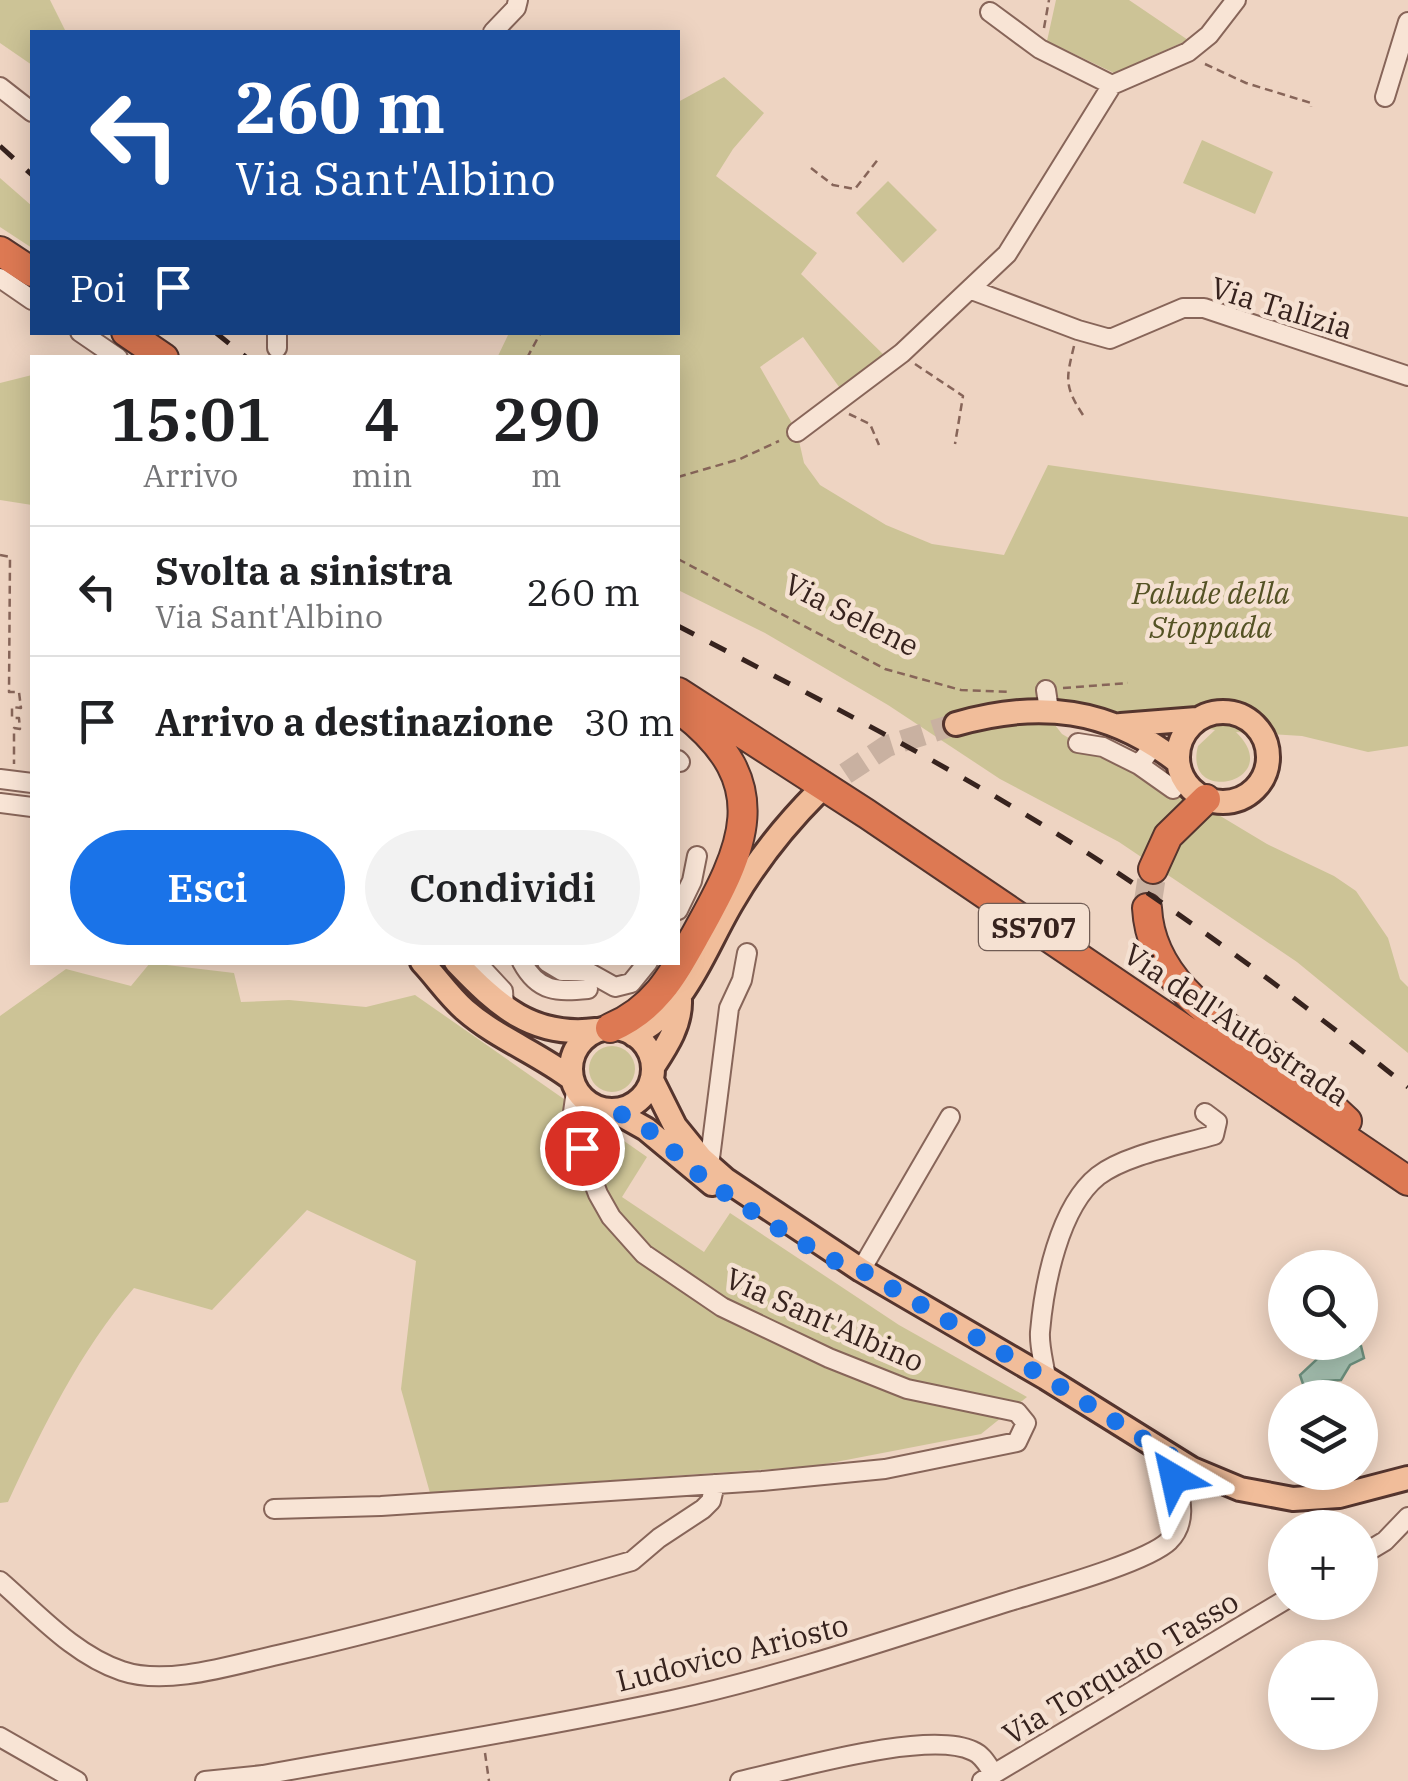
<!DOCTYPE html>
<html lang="it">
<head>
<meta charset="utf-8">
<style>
	body { margin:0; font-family:"IBM Plex Serif",serif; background:#f2f2f2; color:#202124; height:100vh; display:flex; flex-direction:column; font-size:38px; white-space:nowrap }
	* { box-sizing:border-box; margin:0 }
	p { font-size:32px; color:#757577 }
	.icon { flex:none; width:55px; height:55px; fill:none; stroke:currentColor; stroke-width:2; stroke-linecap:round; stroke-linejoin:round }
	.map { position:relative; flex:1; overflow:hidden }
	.sheet { position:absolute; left:30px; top:355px; width:650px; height:610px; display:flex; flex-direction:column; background:#fff; border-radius:0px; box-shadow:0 5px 25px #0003 }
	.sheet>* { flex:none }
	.hud { position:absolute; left:30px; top:30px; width:650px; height:305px; border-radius:0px; box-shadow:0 5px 25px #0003; background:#1a4fa0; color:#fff; overflow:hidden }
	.tools { position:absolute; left:1268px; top:1250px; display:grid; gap:20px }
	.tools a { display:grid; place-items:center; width:110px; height:110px; border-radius:50%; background:#fff; box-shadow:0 5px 25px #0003; font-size:50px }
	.pin { position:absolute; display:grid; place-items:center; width:85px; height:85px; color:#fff; margin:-42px; border:5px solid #fff; border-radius:50%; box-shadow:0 2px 10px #0007 }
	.me { position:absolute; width:110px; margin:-55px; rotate:324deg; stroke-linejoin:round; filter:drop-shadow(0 0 8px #0008) }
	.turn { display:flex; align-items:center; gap:35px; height:210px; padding:0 40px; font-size:45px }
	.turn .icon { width:130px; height:130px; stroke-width:2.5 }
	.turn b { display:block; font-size:70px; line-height:85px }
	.then { display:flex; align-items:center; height:95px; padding:0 40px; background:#0003; gap:20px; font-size:38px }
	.eta { display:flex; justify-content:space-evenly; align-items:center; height:170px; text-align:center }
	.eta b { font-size:60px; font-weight:600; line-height:70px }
	.action { display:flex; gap:20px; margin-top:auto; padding:20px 40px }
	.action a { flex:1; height:115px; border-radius:60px; background:#1a73e8; color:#fff; font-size:40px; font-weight:600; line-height:115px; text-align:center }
	.action a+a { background:#f2f2f2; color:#202124 }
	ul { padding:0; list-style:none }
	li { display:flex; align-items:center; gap:30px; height:130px; padding:0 40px; border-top:2px solid #e0e0e0 }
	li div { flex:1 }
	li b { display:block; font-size:38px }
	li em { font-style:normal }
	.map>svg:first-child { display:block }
	.green { fill:#ccc396 }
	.water { fill:#a5c0b0; stroke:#6c8e7c; stroke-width:2.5 }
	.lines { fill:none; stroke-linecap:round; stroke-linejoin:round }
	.major-tunnel { stroke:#c9b1a1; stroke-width:22; stroke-dasharray:22 11; stroke-linecap:butt }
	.highway-tunnel { stroke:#c9b1a1; stroke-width:28; stroke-dasharray:28 14; stroke-linecap:butt }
	.minor-casing { stroke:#876559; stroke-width:22 }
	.major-casing { stroke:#55352e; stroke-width:28 }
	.highway-casing { stroke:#55352e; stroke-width:32 }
	.path { stroke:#876559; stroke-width:2.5; stroke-dasharray:8 5; stroke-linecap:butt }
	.minor { stroke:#f8e4d5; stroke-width:18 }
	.major { stroke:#f1bd9a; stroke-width:22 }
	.highway { stroke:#dd7953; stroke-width:28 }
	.rail { stroke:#37231e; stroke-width:5; stroke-dasharray:18 18; stroke-linecap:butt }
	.route { stroke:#1a73e8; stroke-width:18; stroke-dasharray:0 32.4 }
	.labels { text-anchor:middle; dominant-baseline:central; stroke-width:9; stroke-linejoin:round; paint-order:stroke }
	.shield { fill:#f5e1d2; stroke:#705c54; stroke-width:2.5 }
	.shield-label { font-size:28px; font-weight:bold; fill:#37231e }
	.street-label { font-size:30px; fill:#37231e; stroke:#f5e1d2 }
	.park-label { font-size:30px; font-style:italic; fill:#545224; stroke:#f5e1d2 }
</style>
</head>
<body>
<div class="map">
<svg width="1408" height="1781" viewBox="0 0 1408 1781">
	<rect width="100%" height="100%" fill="#eed4c2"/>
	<!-- green -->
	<path class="green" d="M 0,0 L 50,0 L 66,32 L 32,32 L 32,65 L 0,43 Z
		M 1056,0 L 1129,0 L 1188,40 L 1114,73 L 1047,41 Z
		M 724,77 L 764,113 L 733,149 L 716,176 L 817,253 L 801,274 L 886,357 L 842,391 L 803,337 L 760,367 L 797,432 L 804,463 L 820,485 L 886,525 L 932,544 L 1004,555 L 1048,465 L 1408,517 L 1408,746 L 1368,752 L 1302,736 L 1236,732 C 1287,782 1182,807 1198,746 L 1215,730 L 1079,706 L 1051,720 L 1062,734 L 1079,744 L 1217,814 L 1267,844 L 1334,876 L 1356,891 L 1388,938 L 1400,979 L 1408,987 L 1408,1053 L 1297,962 L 1119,842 L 1000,779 L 888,705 L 765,633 L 678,590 L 678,358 L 497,358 L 509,333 L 678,332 L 678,102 Z
		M 1202,140 L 1273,172 L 1255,214 L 1183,183 Z
		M 0,178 L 32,206 L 32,248 L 0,227 Z
		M 888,181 L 937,230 L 903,263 L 856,213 Z
		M 32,375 L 32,505 L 0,500 L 0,383 Z
		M 150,963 L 234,973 L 241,1002 L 289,1000 L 366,1007 L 415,995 L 647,1157 L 622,1197 L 704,1252 L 730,1213 L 899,1325 L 1027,1397 L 981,1434 L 815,1466 L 430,1493 L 401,1389 L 416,1261 L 307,1210 L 212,1310 L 134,1288 C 80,1351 43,1427 8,1502 L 0,1503 L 0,1016 L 66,969 L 131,986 Z
		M589 1069a23 23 0 1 1 46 0a23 23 0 1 1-46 0Z"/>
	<!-- water -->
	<path class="water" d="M 1353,1343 L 1361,1346 L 1364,1358 L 1350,1365 L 1341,1380 L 1322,1381 L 1314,1388 L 1303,1384 L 1300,1375 L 1331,1346 L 1336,1349 L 1342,1344 Z"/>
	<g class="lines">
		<!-- major-tunnel -->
		<path class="major-tunnel" d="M 818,792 L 887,746 L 956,724"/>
		<!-- highway-tunnel -->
		<path class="highway-tunnel" d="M 1147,908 L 1153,869"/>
		<!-- minor casing -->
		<g class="minor-casing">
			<path id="minor" d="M 990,12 L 1040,49 L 1112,85
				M 493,32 L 516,8 L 518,0
				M 0,87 L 32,112
				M 1385,97 L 1408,22
				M 0,278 L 32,300
				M 972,290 L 1078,330 L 1110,339 L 1183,308 L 1204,308 L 1408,376
				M 80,332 L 118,358
				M 277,332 L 277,348
				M 797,432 L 902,353 L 1007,254 L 1112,85 L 1188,52 L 1209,35 L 1236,0
				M 1046,690 L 1049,710
				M 1078,743 L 1103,747 L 1139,765 L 1154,745
				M 678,760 L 680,762
				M 1139,765 L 1173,789
				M 0,779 L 32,783
				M 0,803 L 32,807
				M 678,910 L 692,881 L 697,856
				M 476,962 L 503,991 L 504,1006
				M 522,962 C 538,992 557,992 588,989
				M 547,962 L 562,971 L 584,971
				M 572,963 L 615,987 L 631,983 L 648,962
				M 582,1148 L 591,1121 L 602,1110
				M 709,1166 L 729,1008 L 742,980 L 747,953
				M 861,1270 L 950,1117
				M 1046,1378 C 1044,1363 1039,1346 1040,1332 C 1044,1285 1059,1207 1098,1176 C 1125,1155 1180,1145 1214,1135 L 1217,1122 L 1205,1113
				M 274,1509 L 381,1506 L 762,1481 L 885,1469 L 1017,1442 L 1026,1423 L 1017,1412 L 907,1389 L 829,1358 L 722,1307 L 644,1254 L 611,1217 L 598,1194 L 576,1136 L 573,1112 L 576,1091
				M 1360,1556 L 1385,1541 L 1408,1517
				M 0,1581 C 37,1613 74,1655 122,1671 C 169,1687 239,1663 286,1653 C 402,1626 517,1594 632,1561 L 659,1538 L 703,1509 L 711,1501 L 715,1484
				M 0,1737 L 77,1781
				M 205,1781 L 263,1775 C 399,1750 537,1729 672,1700 C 786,1675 896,1637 1007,1602 C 1042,1591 1146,1563 1169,1541 C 1193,1517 1175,1485 1171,1455
				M 740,1781 C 791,1770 928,1729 973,1751 C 983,1755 988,1766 994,1774
				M 982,1781 L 1285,1600"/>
		</g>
		<!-- major casing -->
		<g class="major-casing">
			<path id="major" d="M1178 757a45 45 0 1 1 90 0a45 45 0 1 1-90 0Z
				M 956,724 C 1039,700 1109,708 1178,762
				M 1121,725 L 1197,719
				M 422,962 C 437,978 449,996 465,1010 C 497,1038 538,1053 572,1079
				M 456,962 C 498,1006 533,1038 596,1030
				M571 1069a41 41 0 1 1 82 0a41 41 0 1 1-82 0Z
				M 634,1035 C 687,1009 704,949 733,901 C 757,860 784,826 818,792
				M 653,1067 C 666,1047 681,1025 680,1000
				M 652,1080 L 675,1126 L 701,1158 L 726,1180 L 861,1270 L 1046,1378 L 1192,1469 L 1240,1489 L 1293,1499 L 1339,1496 L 1408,1478
				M 614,1111 L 646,1129 L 712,1184"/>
		</g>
		<!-- highway casing -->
		<g class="highway-casing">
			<path id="highway" d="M 0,251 L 32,272
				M 126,332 L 164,358
				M 678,692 L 867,814 L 1408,1181
				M 1153,869 L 1168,836 L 1206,799
				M 1147,908 C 1151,984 1221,1022 1276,1061 C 1301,1079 1324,1099 1347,1121
				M 610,1028 C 655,1009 673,975 696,934 C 744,848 776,784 683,712"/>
		</g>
		<!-- path -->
		<path class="path" d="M 1044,28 L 1049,0
			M 1205,64 L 1246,83 L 1311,103 L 1311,107
			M 811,168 L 833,185 L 855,189 L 879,158
			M 1074,346 C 1066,379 1064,386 1083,415
			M 527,358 L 541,332
			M 915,364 L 963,396 L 955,444
			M 849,414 L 870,424 L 879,445
			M 678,477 L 740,459 L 779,441
			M 0,555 L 10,557 L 9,692 L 19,692 L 21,708 L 12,707 L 12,718 L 19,718 L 20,729 L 14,728 L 14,764
			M 678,559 L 885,669 L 961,690 L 1010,692
			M 1063,688 L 1128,683
			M 485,1753 L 489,1781"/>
		<!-- minor -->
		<use href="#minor" class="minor"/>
		<!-- major -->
		<use href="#major" class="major"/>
		<!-- highway -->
		<use href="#highway" class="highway"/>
		<!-- rail -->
		<path class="rail" d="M 0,146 L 32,175
			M 215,332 L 247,358
			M 678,626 C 817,698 957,769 1089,854 C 1200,926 1305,1005 1408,1087"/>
	</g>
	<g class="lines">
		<!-- route -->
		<path class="route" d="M 582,1148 L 591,1120 L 602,1110 C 645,1113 677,1160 710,1183 C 755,1214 800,1244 849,1268 L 861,1270 L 1046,1378 L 1171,1456 L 1174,1478"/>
	</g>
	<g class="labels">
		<!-- shield labels -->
		<rect class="shield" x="979" y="904" width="110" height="46" rx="8"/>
		<g class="shield-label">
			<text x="1034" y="927">SS707</text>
		</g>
		<!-- street labels -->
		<g class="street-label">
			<text transform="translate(1282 307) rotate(17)">Via Talizia</text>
			<text transform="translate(852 614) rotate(27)">Via Selene</text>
			<text transform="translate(1237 1024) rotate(34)">Via dell'Autostrada</text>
			<text transform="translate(825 1319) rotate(24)">Via Sant'Albino</text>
			<text transform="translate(732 1652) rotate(-14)">Ludovico Ariosto</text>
			<text transform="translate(1120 1667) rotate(-31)">Via Torquato Tasso</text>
		</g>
		<!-- park labels -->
		<g class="park-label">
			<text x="1211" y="592">Palude della<tspan x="1211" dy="34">Stoppada</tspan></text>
		</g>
	</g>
</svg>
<div class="tools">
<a><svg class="icon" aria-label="search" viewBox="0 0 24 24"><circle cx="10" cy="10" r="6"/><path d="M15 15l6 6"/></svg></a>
<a><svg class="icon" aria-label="layers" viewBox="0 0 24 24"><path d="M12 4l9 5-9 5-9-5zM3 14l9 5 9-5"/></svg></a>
<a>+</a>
<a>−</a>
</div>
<div class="pin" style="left:582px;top:1148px;background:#d93025"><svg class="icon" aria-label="arrive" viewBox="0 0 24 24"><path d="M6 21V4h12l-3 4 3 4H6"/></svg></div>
<svg class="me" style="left:1174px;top:1478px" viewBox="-20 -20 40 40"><path d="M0-17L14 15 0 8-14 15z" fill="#1a73e8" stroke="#fff" stroke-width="4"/></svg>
<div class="hud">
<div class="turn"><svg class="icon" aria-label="left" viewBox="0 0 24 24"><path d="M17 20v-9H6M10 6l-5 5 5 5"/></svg><div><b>260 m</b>Via Sant'Albino</div></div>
<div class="then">Poi<svg class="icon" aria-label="arrive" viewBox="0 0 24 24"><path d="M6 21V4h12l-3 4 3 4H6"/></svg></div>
</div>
<section class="sheet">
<div class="eta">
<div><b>15:01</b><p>Arrivo</p></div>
<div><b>4</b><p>min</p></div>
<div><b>290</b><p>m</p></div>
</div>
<ul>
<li><svg class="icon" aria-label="left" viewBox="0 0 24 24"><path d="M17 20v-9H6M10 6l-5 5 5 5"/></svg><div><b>Svolta a sinistra</b><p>Via Sant'Albino</p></div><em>260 m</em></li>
<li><svg class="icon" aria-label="arrive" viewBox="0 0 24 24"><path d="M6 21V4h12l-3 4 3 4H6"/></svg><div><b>Arrivo a destinazione</b></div><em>30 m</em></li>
</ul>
<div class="action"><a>Esci</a><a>Condividi</a></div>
</section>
</div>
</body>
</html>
